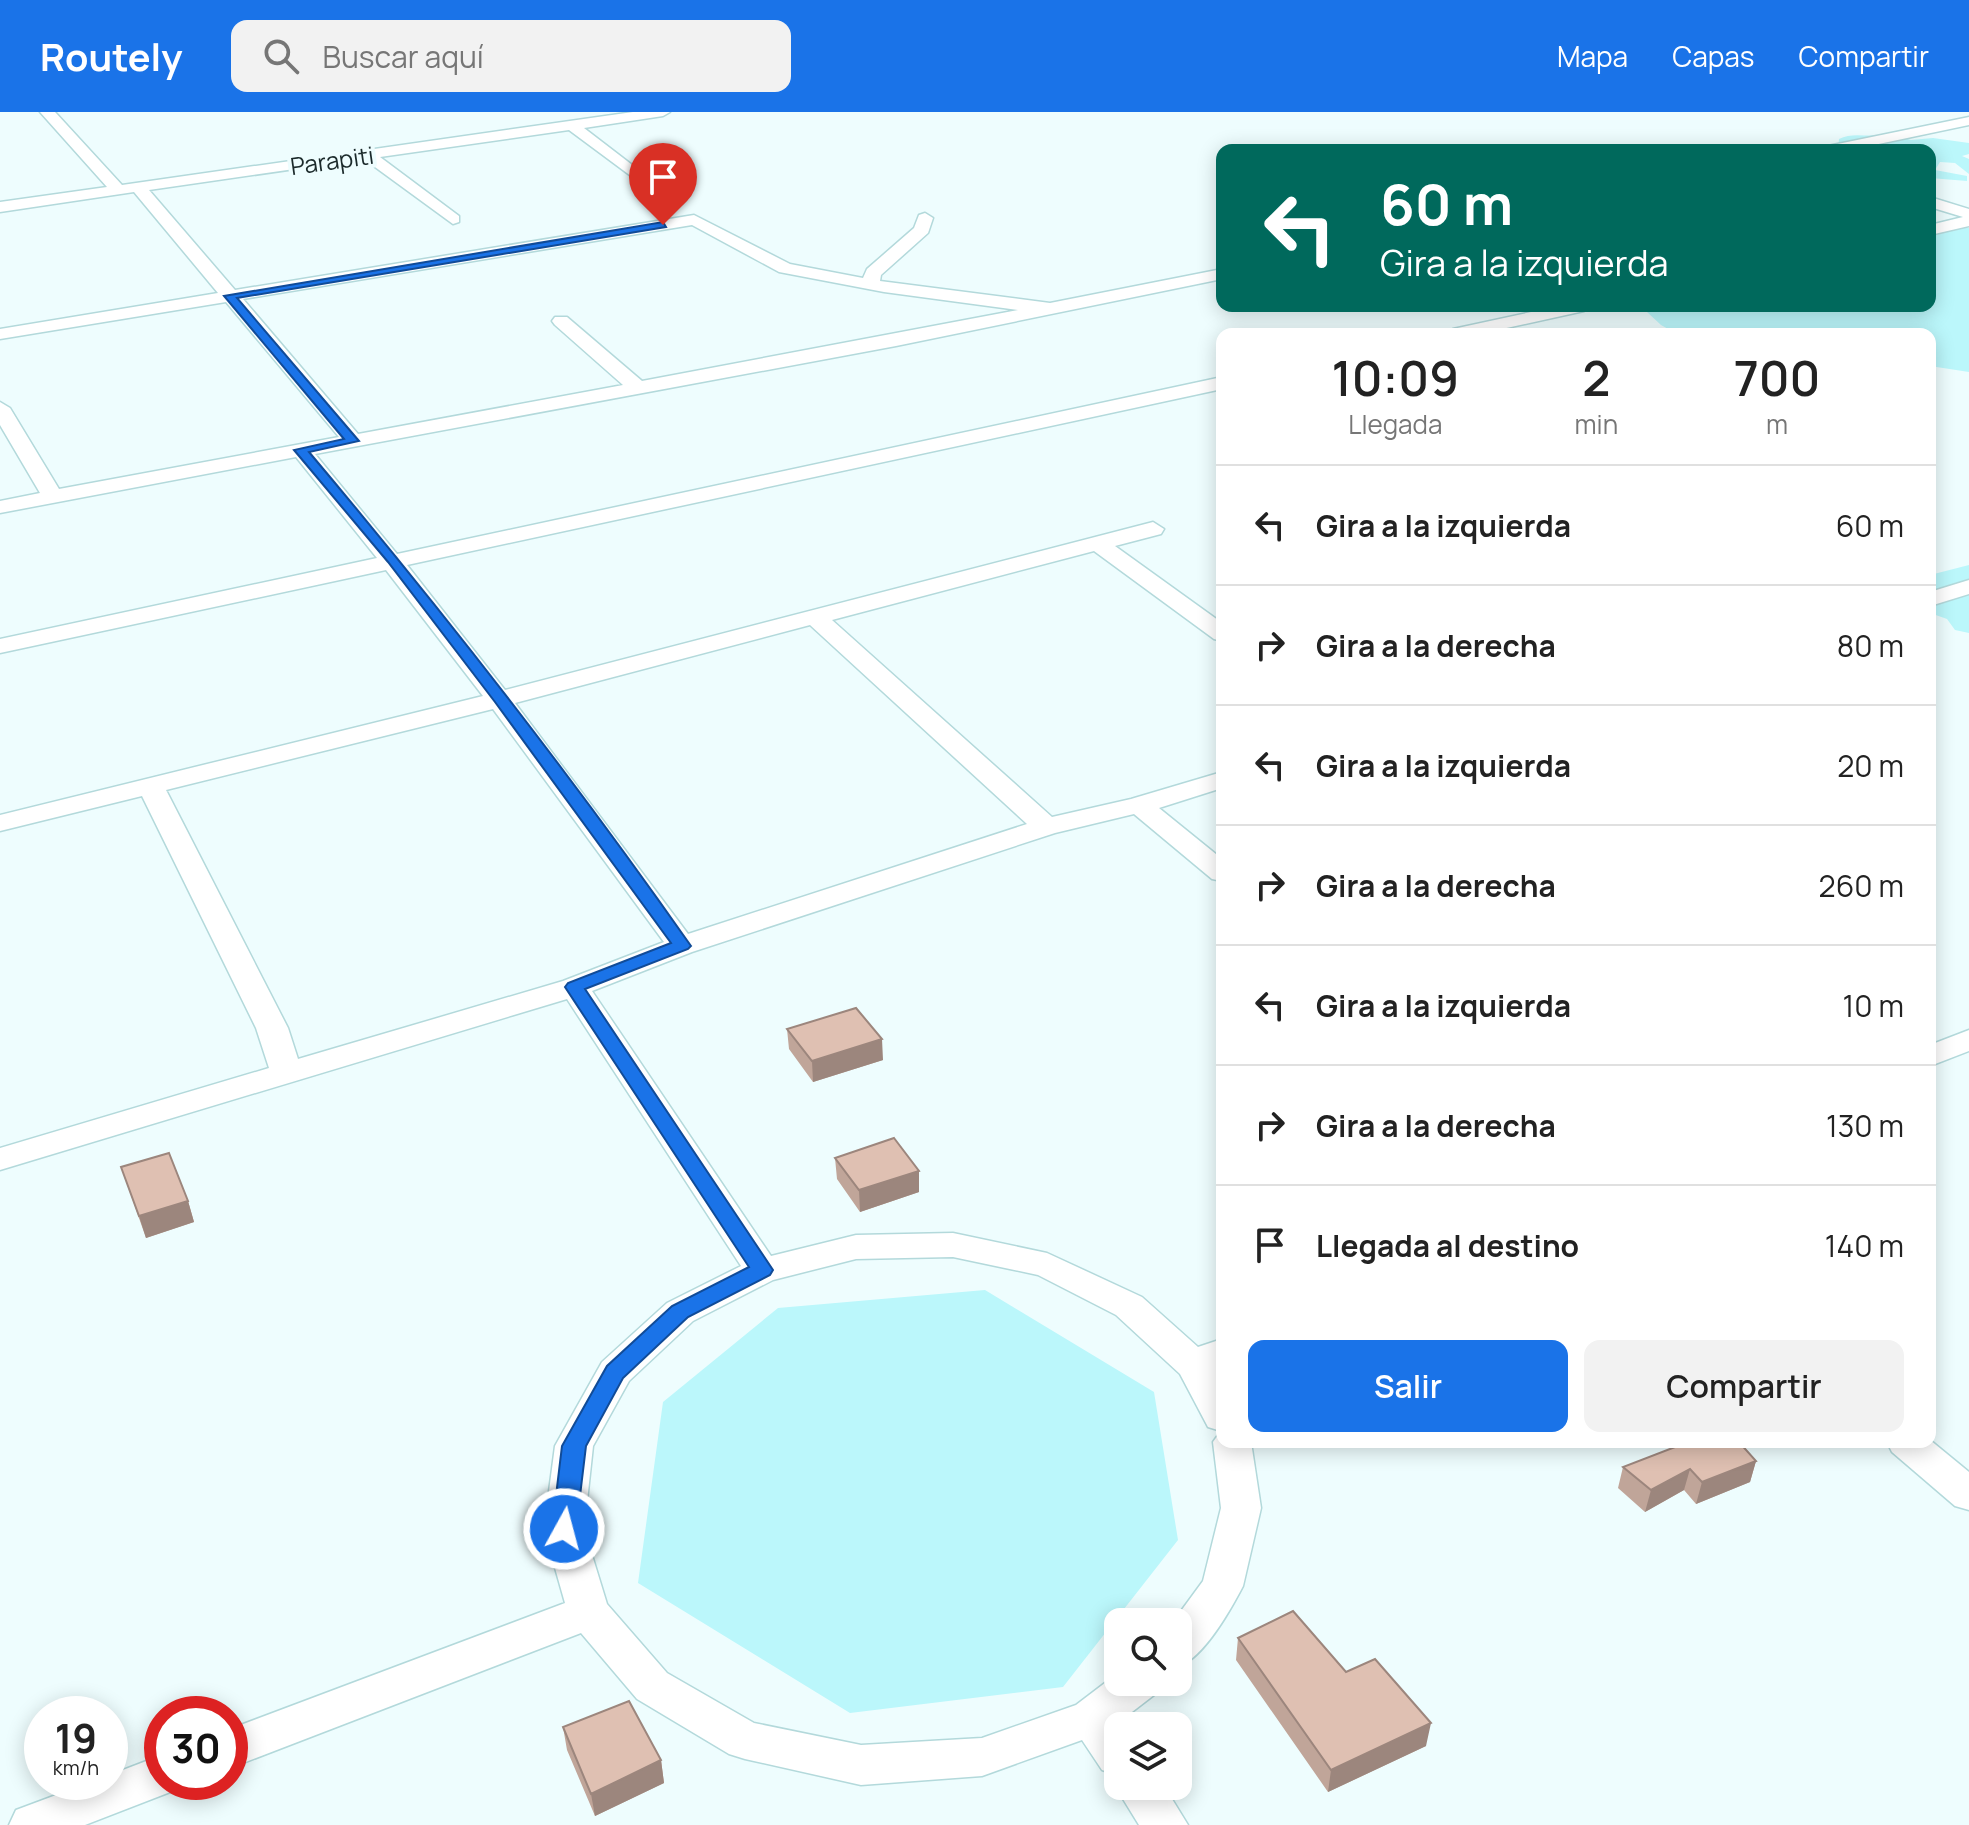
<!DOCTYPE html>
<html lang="es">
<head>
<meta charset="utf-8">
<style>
	body { margin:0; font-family:Manrope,sans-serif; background:#f2f2f2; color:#222; height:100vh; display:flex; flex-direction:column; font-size:30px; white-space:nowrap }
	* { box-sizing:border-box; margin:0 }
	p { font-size:26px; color:#767676 }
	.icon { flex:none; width:44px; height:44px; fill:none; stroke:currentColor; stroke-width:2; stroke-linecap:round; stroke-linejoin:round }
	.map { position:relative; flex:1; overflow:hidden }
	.drawer { position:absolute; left:1216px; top:216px; width:720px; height:1120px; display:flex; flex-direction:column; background:#fff; border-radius:16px; box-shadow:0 4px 20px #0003 }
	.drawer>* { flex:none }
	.hud { position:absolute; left:1216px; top:32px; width:720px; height:168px; border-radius:16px; box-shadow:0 4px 20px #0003; background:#00695c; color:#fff; overflow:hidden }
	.buttons { position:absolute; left:1104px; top:1496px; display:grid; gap:16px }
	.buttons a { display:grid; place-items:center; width:88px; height:88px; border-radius:16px; background:#fff; box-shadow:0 4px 20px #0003; font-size:40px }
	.speed { position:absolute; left:24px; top:1584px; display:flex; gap:16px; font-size:40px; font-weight:700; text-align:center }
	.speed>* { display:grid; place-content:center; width:104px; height:104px; border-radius:50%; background:#fff; box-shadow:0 4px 20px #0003; line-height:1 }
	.speed small { font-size:20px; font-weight:400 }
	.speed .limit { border:12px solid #d22; background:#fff; color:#111 }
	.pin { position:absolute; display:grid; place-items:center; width:68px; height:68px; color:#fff; margin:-82px -34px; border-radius:50% 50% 50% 0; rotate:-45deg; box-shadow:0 0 8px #0007 }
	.pin .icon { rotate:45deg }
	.me { position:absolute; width:88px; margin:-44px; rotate:7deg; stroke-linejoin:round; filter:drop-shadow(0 0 6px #0008) }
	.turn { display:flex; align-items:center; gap:28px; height:168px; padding:0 32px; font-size:36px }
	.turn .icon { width:104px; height:104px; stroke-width:2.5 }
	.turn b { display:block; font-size:56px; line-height:68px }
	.eta { display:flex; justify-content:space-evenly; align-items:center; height:136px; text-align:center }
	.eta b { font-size:48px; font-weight:600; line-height:56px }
	.action { display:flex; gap:16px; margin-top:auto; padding:16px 32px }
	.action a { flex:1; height:92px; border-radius:16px; background:#1a73e8; color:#fff; font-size:32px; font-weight:600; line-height:92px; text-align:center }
	.action a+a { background:#f2f2f2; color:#222 }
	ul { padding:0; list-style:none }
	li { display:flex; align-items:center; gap:24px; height:120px; padding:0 32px; border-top:2px solid #e0e0e0 }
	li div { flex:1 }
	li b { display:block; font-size:30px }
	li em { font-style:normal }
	header { display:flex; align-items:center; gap:48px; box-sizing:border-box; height:112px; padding:0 40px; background:#1a73e8; color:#fff }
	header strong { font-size:38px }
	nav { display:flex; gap:44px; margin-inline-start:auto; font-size:28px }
	.search { width:560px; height:72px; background:#f2f2f2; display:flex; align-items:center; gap:20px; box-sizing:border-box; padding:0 28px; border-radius:16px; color:#767676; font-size:30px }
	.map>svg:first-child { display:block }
	.green { fill:#bbf7fb }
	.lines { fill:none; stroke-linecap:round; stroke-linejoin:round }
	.street-casing { stroke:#b3d9db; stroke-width:3 }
	.street { fill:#fff; fill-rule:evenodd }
	.wall { fill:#c0a599 }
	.shaded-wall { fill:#9c867d }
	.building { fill:#dfc0b2; stroke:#9c867d; stroke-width:2 }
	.route { fill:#1a73e8; stroke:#114b97; stroke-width:2 }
	.labels { text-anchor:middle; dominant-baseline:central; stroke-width:8; stroke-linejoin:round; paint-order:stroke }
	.far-street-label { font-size:24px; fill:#1b2a2b; stroke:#eefdfe }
</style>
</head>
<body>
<header>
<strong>Routely</strong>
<div class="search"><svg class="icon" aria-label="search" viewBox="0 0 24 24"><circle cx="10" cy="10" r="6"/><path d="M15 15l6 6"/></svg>Buscar aquí</div>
<nav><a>Mapa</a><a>Capas</a><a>Compartir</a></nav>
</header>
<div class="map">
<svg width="1969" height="1713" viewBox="0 0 1969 1713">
	<rect width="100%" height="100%" fill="#eefdfe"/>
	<!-- green -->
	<path class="green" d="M 1887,21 L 1911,28 L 1933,26 L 1969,31 L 1969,42 L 1962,44 L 1969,47 L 1969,62 L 1955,51 L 1940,50 L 1935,58 L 1967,64 L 1967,69 L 1930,66 L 1930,38 L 1838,38 L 1839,27 C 1853,19 1871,27 1887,21 Z
		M 1952,116 L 1969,116 L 1969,260 L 1930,254 L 1930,222 L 1677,222 L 1661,213 L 1647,200 L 1657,194 L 1930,194 L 1930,121 Z
		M 1969,453 L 1969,521 L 1955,518 L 1947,507 L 1930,501 L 1930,463 Z
		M 985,1178 L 1154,1280 L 1178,1428 L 1063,1575 L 850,1601 L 638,1471 L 663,1290 L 778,1196 Z"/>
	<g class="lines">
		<!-- street casing -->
		<g class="street-casing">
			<path id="street" d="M 40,0 L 55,0 L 122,73 L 633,0 L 670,0 L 663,4 L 584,16 L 640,59 L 640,65 L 635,67 L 569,18 L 380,45 L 459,104 L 459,110 L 453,112 L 364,47 L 149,78 L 235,178 L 694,103 L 790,152 L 863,166 L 867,157 L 914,116 L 919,103 L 925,101 L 933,106 L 928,121 L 881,163 L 880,169 L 1050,191 L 1222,157 L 1222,167 L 896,234 L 315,342 L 397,442 L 1222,265 L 1222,277 L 407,453 L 505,578 L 1153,410 L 1164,417 L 1161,422 L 1115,434 L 1222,511 L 1222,529 L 1214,527 L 1094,439 L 832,508 L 1052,705 L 1131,687 L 1222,660 L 1222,676 L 1159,696 L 1222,747 L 1222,769 L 1212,767 L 1134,702 L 1055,721 L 692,840 L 592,879 L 771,1144 L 856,1123 L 953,1121 L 1047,1141 L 1142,1185 L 1198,1235 L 1222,1227 L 1222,1256 L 1216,1259 L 1222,1270 L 1222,1330 L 1251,1330 L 1261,1396 L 1243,1474 C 1230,1499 1203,1546 1178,1555 L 1178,1510 L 1173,1510 L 1203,1469 L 1221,1396 L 1213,1330 L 1221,1319 L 1208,1315 L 1180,1262 L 1116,1203 L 1038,1163 L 953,1145 L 856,1147 L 773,1168 L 693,1209 L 629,1269 L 593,1334 L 584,1417 L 607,1492 L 667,1561 L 754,1611 L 861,1633 L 982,1626 L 1076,1593 L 1118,1561 L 1118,1570 L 1161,1570 L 1154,1583 L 1119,1610 L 1122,1614 L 1118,1614 L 1118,1663 L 1102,1658 L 1082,1628 L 982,1664 L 861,1673 L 745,1647 L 729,1642 L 637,1587 L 581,1521 L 230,1656 L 230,1617 L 565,1491 L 544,1417 L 555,1334 L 602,1250 L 667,1191 L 741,1154 L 567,887 L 0,1058 L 0,1036 L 269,956 L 256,916 L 142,684 L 0,719 L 0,703 L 483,584 L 386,458 L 0,541 L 0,527 L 377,446 L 296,345 L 0,401 L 0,389 L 40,381 L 0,313 L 0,290 L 10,296 L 59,377 L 339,325 L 226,190 L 0,227 L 0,217 L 218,181 L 134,80 L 0,100 L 0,90 L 107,75 ZM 692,113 L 779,160 L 884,180 L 1018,198 L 642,269 L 567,205 L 555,205 L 552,209 L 555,213 L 623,273 L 358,322 L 243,187 ZM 810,513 L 1027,712 L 688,822 L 515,591 ZM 493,597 L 664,830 L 563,869 L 298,947 L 288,916 L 166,678 Z
				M 1969,5 L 1969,13 L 1850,38 L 1821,38 L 1828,34 Z
				M 1930,85 L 1969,97 L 1969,114 L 1930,123 L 1930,113 L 1963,105 L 1930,95 Z
				M 1559,194 L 1593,194 L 1584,199 L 1479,222 L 1444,222 L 1453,217 Z
				M 1969,468 L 1969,482 L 1930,494 L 1930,480 Z
				M 1969,918 L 1969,939 L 1930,954 L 1930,933 Z
				M 1930,1328 L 1969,1360 L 1969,1398 L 1955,1394 L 1892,1340 L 1887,1330 Z
				M 162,1643 L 162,1670 L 181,1670 L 178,1677 L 85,1713 L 9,1713 L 16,1698 L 91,1670 L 110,1670 L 110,1663 Z
				M 1118,1669 L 1118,1674 L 1164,1674 L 1188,1713 L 1139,1713 L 1115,1674 Z"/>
		</g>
		<!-- street -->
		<use href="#street" class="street"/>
	</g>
	<!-- wall -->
	<path class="wall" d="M 787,917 L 883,948 L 813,970 L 789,937 Z
		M 835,1046 L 919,1080 L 860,1100 L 837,1067 Z
		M 121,1055 L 188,1089 L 194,1110 L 146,1126 Z
		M 1664,1330 L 1739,1330 L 1756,1349 L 1750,1370 L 1696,1392 L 1684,1378 L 1645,1400 L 1618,1376 L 1623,1355 L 1671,1337 Z
		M 1238,1526 L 1426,1634 L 1328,1680 L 1236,1548 Z
		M 563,1615 L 661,1648 L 664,1671 L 595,1704 L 567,1638 Z"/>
	<!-- shaded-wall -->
	<path class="shaded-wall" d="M 882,927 L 883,948 L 813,970 L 812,949 Z
		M 919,1059 L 919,1080 L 860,1100 L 859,1078 Z
		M 188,1089 L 194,1110 L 146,1126 L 139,1104 Z
		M 1756,1349 L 1750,1370 L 1696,1392 L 1702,1370 Z
		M 1690,1357 L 1684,1378 L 1645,1400 L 1651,1378 Z
		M 1431,1611 L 1426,1634 L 1328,1680 L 1331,1658 Z
		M 661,1648 L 664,1671 L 595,1704 L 591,1682 Z"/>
	<!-- building -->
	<path class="building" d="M 856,896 L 882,927 L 812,949 L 787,917 Z
		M 894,1026 L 919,1059 L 859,1078 L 835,1046 Z
		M 169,1041 L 188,1089 L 139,1104 L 121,1055 Z
		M 1688,1330 L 1739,1330 L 1756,1349 L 1702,1370 L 1690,1357 L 1651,1378 L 1623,1355 Z
		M 1293,1499 L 1346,1560 L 1375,1547 L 1431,1611 L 1331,1658 L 1238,1526 Z
		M 629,1589 L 661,1648 L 591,1682 L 563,1615 Z"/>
	<!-- route -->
	<path class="route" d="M 663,110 L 666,115 L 237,186 L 359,329 L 309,340 C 443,499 571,663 691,834 L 688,837 L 585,877 L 773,1158 L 770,1163 L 688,1205 L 623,1266 L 586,1334 L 576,1417 L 572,1424 L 564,1426 L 555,1424 L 552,1417 L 562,1334 L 607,1254 L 672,1194 L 749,1155 L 565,875 L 568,871 L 671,831 L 495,590 L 388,450 L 294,338 L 344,327 L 224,184 Z"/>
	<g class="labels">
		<!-- far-street labels -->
		<g class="far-street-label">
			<text transform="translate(332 48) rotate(-8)">Parapiti</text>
		</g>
	</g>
</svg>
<div class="buttons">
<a><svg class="icon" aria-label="search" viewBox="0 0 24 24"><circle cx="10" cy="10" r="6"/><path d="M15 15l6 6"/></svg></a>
<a><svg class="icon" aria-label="layers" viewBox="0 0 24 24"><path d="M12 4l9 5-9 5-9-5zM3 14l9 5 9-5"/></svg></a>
</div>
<div class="speed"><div>19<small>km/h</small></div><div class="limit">30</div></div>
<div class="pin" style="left:663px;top:113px;background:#d93025"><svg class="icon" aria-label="arrive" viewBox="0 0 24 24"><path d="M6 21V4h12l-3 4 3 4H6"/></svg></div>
<svg class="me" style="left:564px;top:1417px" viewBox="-20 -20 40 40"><circle r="17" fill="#1a73e8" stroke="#fff" stroke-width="3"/><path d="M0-11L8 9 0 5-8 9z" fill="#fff"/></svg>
<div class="hud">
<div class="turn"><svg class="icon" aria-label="left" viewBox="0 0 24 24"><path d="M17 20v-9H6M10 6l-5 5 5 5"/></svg><div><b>60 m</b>Gira a la izquierda</div></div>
</div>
<section class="drawer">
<div class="eta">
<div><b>10:09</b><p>Llegada</p></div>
<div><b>2</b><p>min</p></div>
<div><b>700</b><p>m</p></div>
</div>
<ul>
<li><svg class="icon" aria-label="left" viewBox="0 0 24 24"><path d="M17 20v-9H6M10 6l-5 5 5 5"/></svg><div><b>Gira a la izquierda</b></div><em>60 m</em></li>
<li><svg class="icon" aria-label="right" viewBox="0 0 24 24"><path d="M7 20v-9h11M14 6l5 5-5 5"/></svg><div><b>Gira a la derecha</b></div><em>80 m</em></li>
<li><svg class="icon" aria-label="left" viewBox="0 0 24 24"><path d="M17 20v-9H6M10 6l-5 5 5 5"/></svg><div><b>Gira a la izquierda</b></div><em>20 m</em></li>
<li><svg class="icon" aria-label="right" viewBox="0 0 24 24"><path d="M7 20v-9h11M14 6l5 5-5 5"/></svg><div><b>Gira a la derecha</b></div><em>260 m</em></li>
<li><svg class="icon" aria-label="left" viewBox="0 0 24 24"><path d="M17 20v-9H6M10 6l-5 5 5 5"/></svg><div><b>Gira a la izquierda</b></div><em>10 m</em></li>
<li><svg class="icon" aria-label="right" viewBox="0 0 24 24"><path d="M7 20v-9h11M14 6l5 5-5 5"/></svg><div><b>Gira a la derecha</b></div><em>130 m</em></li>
<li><svg class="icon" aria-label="arrive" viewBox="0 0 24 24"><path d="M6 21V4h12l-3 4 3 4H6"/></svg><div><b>Llegada al destino</b></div><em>140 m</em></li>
</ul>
<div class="action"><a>Salir</a><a>Compartir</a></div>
</section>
</div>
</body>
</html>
